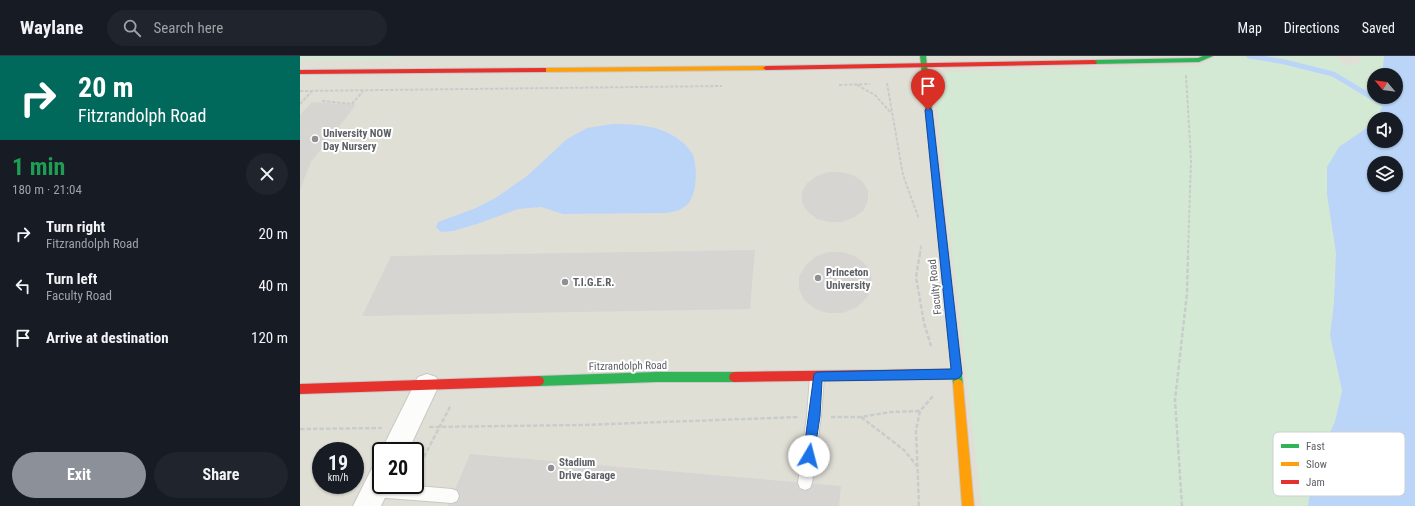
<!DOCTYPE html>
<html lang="en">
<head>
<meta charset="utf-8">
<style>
	body { margin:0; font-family:"Roboto Condensed",sans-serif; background:#20242c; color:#f1f3f6; height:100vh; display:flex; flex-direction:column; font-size:15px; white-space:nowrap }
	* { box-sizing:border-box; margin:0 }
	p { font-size:13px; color:#9ea1a6 }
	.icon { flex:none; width:22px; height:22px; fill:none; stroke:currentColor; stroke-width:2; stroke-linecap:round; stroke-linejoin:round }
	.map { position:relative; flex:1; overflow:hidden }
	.panel { display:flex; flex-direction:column; background:#171b24; width:300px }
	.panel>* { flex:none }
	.hud { background:#00695c; color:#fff; overflow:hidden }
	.needle { width:26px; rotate:299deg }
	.tools { position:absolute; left:1067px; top:12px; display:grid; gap:8px }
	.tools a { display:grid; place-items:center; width:36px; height:36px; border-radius:50%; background:#171b24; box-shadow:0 1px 3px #0004; font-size:20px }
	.speed { position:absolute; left:12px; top:386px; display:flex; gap:8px; font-size:20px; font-weight:700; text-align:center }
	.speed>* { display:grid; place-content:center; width:52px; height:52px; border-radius:50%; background:#171b24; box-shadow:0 1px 3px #0004; line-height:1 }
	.speed small { font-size:10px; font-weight:400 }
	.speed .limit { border:2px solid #111; border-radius:6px; background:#fff; color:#111 }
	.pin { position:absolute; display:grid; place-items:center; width:34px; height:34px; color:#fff; margin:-41px -17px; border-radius:50% 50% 50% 0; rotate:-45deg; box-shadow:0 0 4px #0007 }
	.pin .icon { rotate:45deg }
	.me { position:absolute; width:44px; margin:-22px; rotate:8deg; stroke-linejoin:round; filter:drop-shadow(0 0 3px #0008) }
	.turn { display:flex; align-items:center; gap:14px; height:84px; padding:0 12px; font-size:18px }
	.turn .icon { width:52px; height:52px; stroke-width:2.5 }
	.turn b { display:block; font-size:28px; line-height:34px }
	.round { display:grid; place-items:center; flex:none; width:42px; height:42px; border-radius:21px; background:#20242c }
	.head { display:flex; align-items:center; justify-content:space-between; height:68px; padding:0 12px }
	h1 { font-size:24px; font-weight:700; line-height:30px; color:#1e9e55 }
	.cta { display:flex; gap:8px; margin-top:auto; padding:8px 12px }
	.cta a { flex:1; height:46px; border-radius:24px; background:#8c9099; color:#fff; font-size:16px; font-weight:700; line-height:46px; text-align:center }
	.cta a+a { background:#20242c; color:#f1f3f6 }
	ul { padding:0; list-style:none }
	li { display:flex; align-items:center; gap:12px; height:52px; padding:0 12px }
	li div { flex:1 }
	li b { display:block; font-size:15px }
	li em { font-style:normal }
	header { display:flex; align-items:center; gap:24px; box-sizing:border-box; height:56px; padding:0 20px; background:#171b24; border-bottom:1px solid #363941 }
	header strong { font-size:19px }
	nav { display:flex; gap:22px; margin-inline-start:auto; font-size:14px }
	.search { width:280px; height:36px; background:#20242c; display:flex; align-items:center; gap:10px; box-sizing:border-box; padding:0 14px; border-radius:22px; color:#9ea1a6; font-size:15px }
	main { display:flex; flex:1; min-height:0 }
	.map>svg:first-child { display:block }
	.education { fill:#e0dfd6; fill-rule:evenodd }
	.green { fill:#d4e9d4 }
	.water { fill:#bad5f8; fill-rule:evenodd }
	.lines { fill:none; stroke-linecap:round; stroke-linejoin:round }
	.stream { stroke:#bad5f8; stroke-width:5 }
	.building { fill:#d6d5d2 }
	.lane-casing { stroke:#c8c9c7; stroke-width:2 }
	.street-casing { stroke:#c8c9c7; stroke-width:2 }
	.fast-casing { stroke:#c9c9c8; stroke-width:2 }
	.slow-casing { stroke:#c9c9c8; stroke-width:2 }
	.jam-casing { stroke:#c9c9c8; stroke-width:2 }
	.path-far1 { stroke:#c8cdcb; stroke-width:2; stroke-dasharray:3.5 1.5; stroke-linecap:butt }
	.path { stroke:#c8cdcb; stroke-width:2.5; stroke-dasharray:4.5 2; stroke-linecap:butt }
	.lane { fill:#fcfcfb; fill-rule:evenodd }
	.street { fill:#fcfcfb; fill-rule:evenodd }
	.fast { fill:#30b455; fill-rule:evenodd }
	.slow { fill:#ff9f0a; fill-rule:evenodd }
	.jam { fill:#e5322d; fill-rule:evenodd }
	.route { fill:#1a73e8; stroke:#114b97 }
	.poi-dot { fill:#8e9092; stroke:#fff; stroke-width:1.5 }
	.labels { text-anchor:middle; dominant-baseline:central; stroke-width:4; stroke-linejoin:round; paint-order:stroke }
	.poi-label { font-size:11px; font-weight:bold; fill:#5c5f65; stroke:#fff; text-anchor:start }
	.street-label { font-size:11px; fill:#5c5f65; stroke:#fff }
	.key { fill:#fff; stroke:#cecfd1; stroke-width:1 }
	.key-label { font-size:11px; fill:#5c5f65 }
</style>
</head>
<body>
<header>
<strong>Waylane</strong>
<div class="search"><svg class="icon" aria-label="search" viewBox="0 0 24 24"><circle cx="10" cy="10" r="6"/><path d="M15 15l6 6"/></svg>Search here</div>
<nav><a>Map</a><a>Directions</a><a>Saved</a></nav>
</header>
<main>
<section class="panel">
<div class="hud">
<div class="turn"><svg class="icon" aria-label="right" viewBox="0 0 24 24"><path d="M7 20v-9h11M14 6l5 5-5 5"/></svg><div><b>20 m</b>Fitzrandolph Road</div></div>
</div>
<div class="head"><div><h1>1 min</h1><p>180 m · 21:04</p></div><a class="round"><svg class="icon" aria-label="close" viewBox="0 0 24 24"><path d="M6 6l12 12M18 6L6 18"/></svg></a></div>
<ul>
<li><svg class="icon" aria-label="right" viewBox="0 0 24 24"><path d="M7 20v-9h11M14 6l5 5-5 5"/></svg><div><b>Turn right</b><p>Fitzrandolph Road</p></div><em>20 m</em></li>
<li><svg class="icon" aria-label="left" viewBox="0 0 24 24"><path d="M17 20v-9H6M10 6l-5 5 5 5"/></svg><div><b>Turn left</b><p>Faculty Road</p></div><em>40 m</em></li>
<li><svg class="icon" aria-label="arrive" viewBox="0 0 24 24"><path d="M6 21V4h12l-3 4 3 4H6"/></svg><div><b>Arrive at destination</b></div><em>120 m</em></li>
</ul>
<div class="cta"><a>Exit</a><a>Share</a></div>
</section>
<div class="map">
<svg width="1115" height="450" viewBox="0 0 1115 450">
	<rect width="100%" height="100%" fill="#ecece7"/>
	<!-- education -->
	<path class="education" d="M 0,0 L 1084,0 L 1082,19 L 1074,19 L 1074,41 L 1086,41 L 1074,63 L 1008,450 L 0,450 ZM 21,395 L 55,395 L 55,429 L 21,429 ZM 81,395 L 115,395 L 115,429 L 81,429 Z"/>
	<!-- green -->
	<path class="green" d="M 0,0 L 94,0 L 92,3 L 0,4 Z
		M 915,0 L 1038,0 L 1037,3 L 1047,10 L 1059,7 L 1061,0 L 1084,0 L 1082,19 L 1074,19 L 1074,41 L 1086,41 L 1078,60 L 1065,73 L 1039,91 L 1027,138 L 1036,197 L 1034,247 L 1030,279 L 1042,335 L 1035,365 L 1013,415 L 1008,450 L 682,450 L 648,159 L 635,26 L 646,26 L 645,16 L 897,10 L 904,8 Z"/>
	<!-- water -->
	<path class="water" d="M 1084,0 L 1115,0 L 1115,450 L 1008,450 L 1013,415 L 1035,365 L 1042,335 L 1030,279 L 1034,247 L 1036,197 L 1027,138 L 1027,111 L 1039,91 L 1065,73 L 1074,64 L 1074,85 L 1096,85 L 1096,63 L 1075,63 L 1078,60 L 1086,41 L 1096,41 L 1096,19 L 1082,19 ZM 1074,107 L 1096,107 L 1096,129 L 1074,129 Z
		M 312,68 C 336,68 362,69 382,86 C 385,88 390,94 392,97 C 398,109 397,138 388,148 C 382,154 374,156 366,157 L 263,158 L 241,151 L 218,153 L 177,168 L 153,175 L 141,176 L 136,171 L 138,166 L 176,152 L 197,141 L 227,120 L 267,83 L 287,72 Z"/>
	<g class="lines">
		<!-- stream -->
		<path class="stream" d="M 949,0 L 985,6 L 1033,18 L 1090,52"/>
	</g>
	<!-- building -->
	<path class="building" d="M 12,46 L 56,49 L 11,106 L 0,133 L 0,59 Z
		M 528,116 L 541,116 L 553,119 L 562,125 L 568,134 L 568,144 L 564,154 L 555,161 L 542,166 L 529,166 L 517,163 L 507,155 L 502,146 L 502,136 L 507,127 L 517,120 Z
		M 455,194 L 450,253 L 62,260 L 91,200 Z
		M 528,196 L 542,196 L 555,200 L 565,208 L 571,218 L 572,231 L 567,242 L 557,251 L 543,257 L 528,257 L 515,253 L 504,244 L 499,233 L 499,221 L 505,210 L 515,201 Z
		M 170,398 L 541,430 L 539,450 L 148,450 Z"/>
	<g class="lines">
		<!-- lane casing -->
		<g class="lane-casing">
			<path id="lane" d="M 517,315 L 522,317 L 524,321 L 521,360 L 512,427 L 510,432 L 505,434 L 500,432 L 498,427 L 507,360 L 510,321 L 512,317 Z
				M 75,427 L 81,427 L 81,429 L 105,429 L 152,433 L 157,435 L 159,440 L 157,445 L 152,447 L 75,441 L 70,439 L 68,434 L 70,429 Z"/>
		</g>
		<!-- street casing -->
		<g class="street-casing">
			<path id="street" d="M 127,318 L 136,321 L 139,329 L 108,395 L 81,395 L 118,321 Z
				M 81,408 L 81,429 L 91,429 L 81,450 L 53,450 L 72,412 Z"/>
		</g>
		<!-- fast casing -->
		<g class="fast-casing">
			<path id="fast" d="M 620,0 L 626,0 L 663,328 L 662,331 L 658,333 L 654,331 L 653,328 Z
				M 903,0 L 913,0 L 899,6 L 794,8 L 791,6 L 794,4 L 898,2 Z
				M 357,316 L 434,316 L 438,318 L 439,321 L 438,324 L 434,326 L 357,326 L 239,330 L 235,328 L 234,325 L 235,322 L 239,320 Z"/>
		</g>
		<!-- slow casing -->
		<g class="slow-casing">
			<path id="slow" d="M 466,10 L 469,12 L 468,14 L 244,16 L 241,14 L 244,12 Z
				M 658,323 L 662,325 L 663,328 L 674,450 L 662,450 L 653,328 L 654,325 Z"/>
		</g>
		<!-- jam casing -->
		<g class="jam-casing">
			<path id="jam" d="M 794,4 L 797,6 L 796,8 L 466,14 L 463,12 L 466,10 Z
				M 244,12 L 246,12 L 246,16 L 0,18 L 0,14 Z
				M 657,313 L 660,315 L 662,318 L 660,321 L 657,323 L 434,326 L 430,324 L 429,321 L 430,318 L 434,316 Z
				M 239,320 L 243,322 L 244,325 L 243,328 L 239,330 L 0,338 L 0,328 Z"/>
		</g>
		<!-- path-far1 -->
		<path class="path-far1" d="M 886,19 L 891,104 L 888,198
			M 587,27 L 603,119 L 619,163
			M 539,29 L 570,28
			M 557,29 L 575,39 L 591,57
			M 0,35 L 422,30
			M 22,45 L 52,48 L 63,35
			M 0,48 L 12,35
			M 620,198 L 621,189"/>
		<!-- path -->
		<path class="path" d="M 620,197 L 616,221 L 624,267 L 631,290
			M 531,361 L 560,361 L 591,356 L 620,355
			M 561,361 L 604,394 L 617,410
			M 129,371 L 283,369 L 498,361
			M 0,373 L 82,372
			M 115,418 L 151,349
			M 619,450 L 616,374 L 620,355 L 633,340
			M 882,450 L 875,344 L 887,237 L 888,197"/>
		<!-- lane -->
		<use href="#lane" class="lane"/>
		<!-- street -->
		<use href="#street" class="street"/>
		<!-- fast -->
		<use href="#fast" class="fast"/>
		<!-- slow -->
		<use href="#slow" class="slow"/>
		<!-- jam -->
		<use href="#jam" class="jam"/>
	</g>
	<!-- route -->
	<path class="route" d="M 628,51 L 632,54 L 662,318 L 660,321 L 657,323 L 522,325 L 520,360 L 514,400 L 513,404 L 509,406 L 505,404 L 503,400 L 514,318 L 517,316 L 651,313 L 625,54 Z"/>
	<!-- markers -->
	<g class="poi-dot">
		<circle cx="15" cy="83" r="4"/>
		<circle cx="518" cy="222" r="4"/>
		<circle cx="265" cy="226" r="4"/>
		<circle cx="251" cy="412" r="4"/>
	</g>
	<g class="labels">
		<!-- poi labels -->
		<g class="poi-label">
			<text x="23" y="77">University NOW<tspan x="23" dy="13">Day Nursery</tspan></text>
			<text x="526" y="216">Princeton<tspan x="526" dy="13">University</tspan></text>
			<text x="273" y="226">T.I.G.E.R.</text>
			<text x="259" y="406">Stadium<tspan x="259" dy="13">Drive Garage</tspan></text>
		</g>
		<!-- street labels -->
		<g class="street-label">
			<text transform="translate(635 231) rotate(-96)">Faculty Road</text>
			<text transform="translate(328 310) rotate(-1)">Fitzrandolph Road</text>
		</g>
	</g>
	<!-- legend -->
	<rect x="973" y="376" width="132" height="64" rx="6" class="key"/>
	<rect x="981" y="388" width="18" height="4" fill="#30b455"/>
	<rect x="981" y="406" width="18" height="4" fill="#ff9f0a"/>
	<rect x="981" y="424" width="18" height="4" fill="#e5322d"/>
	<g class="key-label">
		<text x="1006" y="394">Fast</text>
		<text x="1006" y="412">Slow</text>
		<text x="1006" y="430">Jam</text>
	</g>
</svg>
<div class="tools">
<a><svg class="needle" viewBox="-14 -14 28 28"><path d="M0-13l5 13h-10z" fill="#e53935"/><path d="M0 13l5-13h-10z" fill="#9ea1a6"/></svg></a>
<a><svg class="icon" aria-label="sound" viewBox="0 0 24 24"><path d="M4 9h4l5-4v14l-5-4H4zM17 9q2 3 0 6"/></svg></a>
<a><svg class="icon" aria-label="layers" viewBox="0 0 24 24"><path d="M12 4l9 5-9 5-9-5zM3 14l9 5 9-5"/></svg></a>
</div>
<div class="speed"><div>19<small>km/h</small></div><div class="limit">20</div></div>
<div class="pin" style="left:628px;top:54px;background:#d93025"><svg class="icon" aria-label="arrive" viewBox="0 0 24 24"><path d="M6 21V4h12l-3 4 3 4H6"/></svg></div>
<svg class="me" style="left:509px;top:400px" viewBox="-20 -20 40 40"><circle r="19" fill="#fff"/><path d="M0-13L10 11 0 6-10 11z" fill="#1a73e8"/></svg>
</div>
</main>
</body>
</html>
